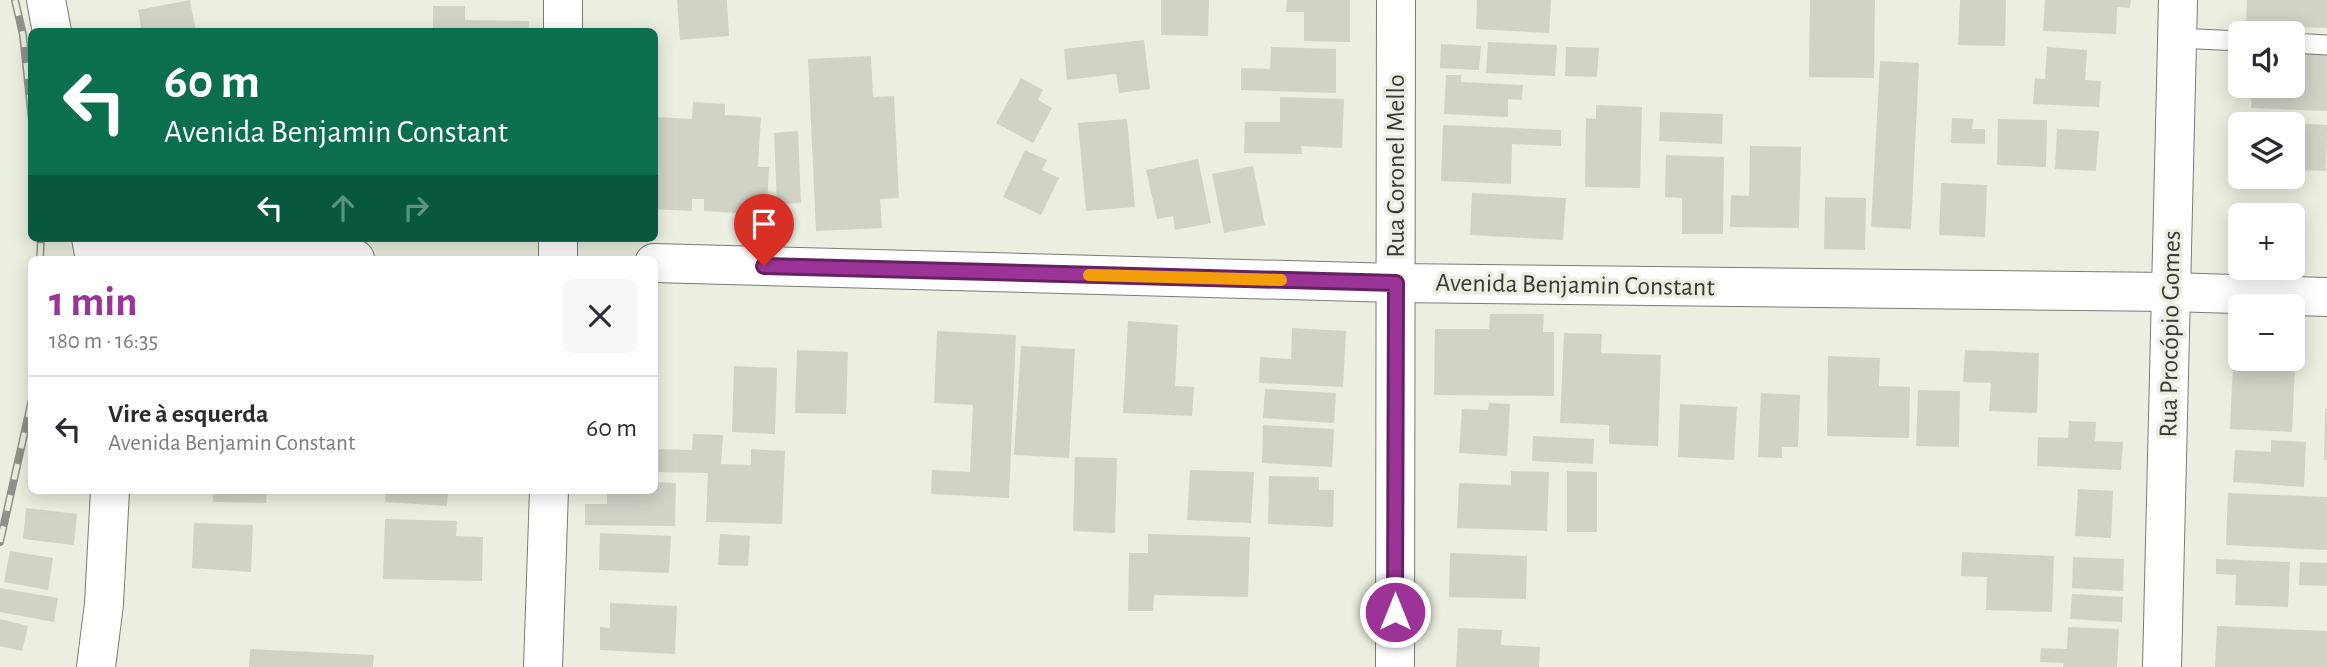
<!DOCTYPE html>
<html lang="pt">
<head>
<meta charset="utf-8">
<style>
	body { margin:0; font-family:"Alegreya Sans",sans-serif; background:#f7f7f7; color:#2b2b33; height:100vh; display:flex; flex-direction:column; font-size:26px; white-space:nowrap }
	* { box-sizing:border-box; margin:0 }
	p { font-size:23px; color:#7c7c81 }
	.icon { flex:none; width:38px; height:38px; fill:none; stroke:currentColor; stroke-width:2; stroke-linecap:round; stroke-linejoin:round }
	.map { position:relative; flex:1; overflow:hidden }
	.panel { position:absolute; left:28px; top:256px; width:630px; height:238px; display:flex; flex-direction:column; background:#fff; border-radius:10px; box-shadow:0 4px 18px #0003 }
	.panel>* { flex:none }
	.guide { position:absolute; left:28px; top:28px; width:630px; height:214px; border-radius:10px; box-shadow:0 4px 18px #0003; background:#0b6e4f; color:#fff; overflow:hidden }
	.fabs { position:absolute; left:2228px; top:21px; display:grid; gap:14px }
	.fabs a { display:grid; place-items:center; width:77px; height:77px; border-radius:10px; background:#fff; box-shadow:0 4px 18px #0003; font-size:35px }
	.pin { position:absolute; display:grid; place-items:center; width:60px; height:60px; color:#fff; margin:-72px -30px; border-radius:50% 50% 50% 0; rotate:-45deg; box-shadow:0 0 7px #0007 }
	.pin .icon { rotate:45deg }
	.me { position:absolute; width:77px; margin:-38px; rotate:0deg; stroke-linejoin:round; filter:drop-shadow(0 0 5px #0008) }
	.turn { display:flex; align-items:center; gap:24px; height:147px; padding:0 21px; font-size:32px }
	.turn .icon { width:91px; height:91px; stroke-width:2.5 }
	.turn b { display:block; font-size:49px; line-height:60px }
	.lanes { display:flex; align-items:center; height:66px; padding:0 21px; background:#0003; justify-content:center; gap:35px; direction:ltr }
	.lanes .off { opacity:.35 }
	.round { display:grid; place-items:center; flex:none; width:74px; height:74px; border-radius:10px; background:#f7f7f7 }
	.head { display:flex; align-items:center; justify-content:space-between; height:119px; padding:0 21px }
	h1 { font-size:42px; font-weight:600; line-height:52px; color:#9c3498 }
	ul { padding:0; list-style:none }
	li { display:flex; align-items:center; gap:21px; height:105px; padding:0 21px; border-top:2px solid #e1e1e2 }
	li div { flex:1 }
	li b { display:block; font-size:26px }
	li em { font-style:normal }
	.map>svg:first-child { display:block }
	.building { fill:#d0d3c6 }
	.lines { fill:none; stroke-linecap:round; stroke-linejoin:round }
	.service-casing { stroke:#7a7d72; stroke-width:21 }
	.minor-casing { stroke:#7a7d72; stroke-width:40 }
	.tertiary-casing { stroke:#7a7d72; stroke-width:40 }
	.service { stroke:#fff; stroke-width:19 }
	.minor { stroke:#fff; stroke-width:38 }
	.tertiary { stroke:#fff; stroke-width:38 }
	.rail-casing { stroke:#8f9288; stroke-width:8 }
	.rail { stroke:#ebefe1; stroke-width:5; stroke-dasharray:16; stroke-linecap:butt }
	.route-casing { stroke:#652263; stroke-width:18 }
	.route { stroke:#9c3498; stroke-width:12 }
	.slow { stroke:#f59e0b; stroke-width:12 }
	.labels { text-anchor:middle; dominant-baseline:central; stroke-width:7; stroke-linejoin:round; paint-order:stroke }
	.street-label { font-size:26px; fill:#393a35; stroke:#ebefe1 }
</style>
</head>
<body>
<div class="map">
<svg width="2327" height="667" viewBox="0 0 2327 667">
	<rect width="100%" height="100%" fill="#ebefe1"/>
	<!-- building -->
	<path class="building" d="M 190,0 L 196,32 L 142,32 L 138,10 Z
		M 677,0 L 727,0 L 729,36 L 680,40 Z
		M 1161,0 L 1209,0 L 1208,36 L 1161,35 Z
		M 1287,0 L 1350,0 L 1350,42 L 1304,41 L 1304,12 L 1286,12 Z
		M 1477,0 L 1551,0 L 1549,33 L 1476,29 Z
		M 1810,0 L 1875,0 L 1874,78 L 1809,77 Z
		M 1960,0 L 2006,0 L 2005,46 L 1958,45 Z
		M 2045,0 L 2131,0 L 2130,8 L 2117,7 L 2116,34 L 2043,31 Z
		M 2247,0 L 2327,0 L 2327,28 L 2246,25 Z
		M 433,6 L 465,6 L 465,20 L 529,21 L 528,32 L 433,32 Z
		M 1144,40 L 1150,89 L 1119,93 L 1116,74 L 1067,80 L 1064,49 Z
		M 1488,42 L 1557,45 L 1555,76 L 1486,73 Z
		M 1441,44 L 1481,46 L 1479,70 L 1440,68 Z
		M 1271,47 L 1336,49 L 1336,93 L 1241,90 L 1241,68 L 1270,69 Z
		M 1566,47 L 1599,48 L 1597,77 L 1565,76 Z
		M 2047,47 L 2087,50 L 2085,80 L 2101,81 L 2099,107 L 2033,104 L 2035,78 L 2045,79 Z
		M 2292,52 L 2327,53 L 2327,111 L 2251,108 L 2252,86 L 2292,86 Z
		M 871,56 L 873,97 L 894,96 L 899,198 L 880,199 L 882,228 L 816,231 L 808,59 Z
		M 1880,61 L 1919,63 L 1911,229 L 1871,227 Z
		M 1446,75 L 1461,75 L 1461,82 L 1523,85 L 1522,100 L 1508,99 L 1508,117 L 1444,114 Z
		M 1021,78 L 1043,90 L 1038,100 L 1052,108 L 1033,143 L 996,123 Z
		M 1280,97 L 1344,99 L 1342,148 L 1301,146 L 1302,154 L 1244,153 L 1245,122 L 1280,122 Z
		M 693,102 L 725,104 L 725,115 L 761,117 L 758,167 L 769,167 L 767,207 L 756,207 L 756,214 L 704,211 L 704,199 L 692,199 L 692,211 L 654,209 L 654,117 L 692,119 Z
		M 1596,105 L 1642,107 L 1640,188 L 1585,187 L 1586,118 L 1596,119 Z
		M 1660,112 L 1723,114 L 1722,144 L 1659,141 Z
		M 1952,118 L 1973,119 L 1972,129 L 1985,129 L 1985,144 L 1951,143 Z
		M 1127,119 L 1135,207 L 1086,211 L 1078,123 Z
		M 1998,119 L 2047,120 L 2046,167 L 1997,165 Z
		M 2292,123 L 2327,125 L 2326,171 L 2292,170 Z
		M 1443,125 L 1561,130 L 1561,146 L 1512,144 L 1511,184 L 1441,181 Z
		M 2057,129 L 2099,131 L 2096,171 L 2055,169 Z
		M 798,131 L 801,203 L 777,204 L 774,133 Z
		M 1750,146 L 1801,147 L 1799,228 L 1730,227 L 1731,195 L 1749,196 Z
		M 1025,150 L 1047,160 L 1042,170 L 1059,178 L 1041,215 L 1003,197 Z
		M 1666,155 L 1724,157 L 1723,234 L 1682,234 L 1682,198 L 1665,197 Z
		M 1198,159 L 1211,223 L 1175,230 L 1173,216 L 1157,219 L 1146,170 Z
		M 1253,166 L 1265,225 L 1224,233 L 1212,174 Z
		M 1941,183 L 1987,185 L 1985,237 L 1939,235 Z
		M 1472,193 L 1566,198 L 1563,240 L 1470,235 Z
		M 1825,197 L 1866,198 L 1865,250 L 1824,249 Z
		M 1490,314 L 1544,314 L 1543,332 L 1554,332 L 1554,396 L 1434,395 L 1435,329 L 1489,329 Z
		M 1128,321 L 1178,325 L 1175,386 L 1194,387 L 1192,416 L 1123,413 Z
		M 1292,328 L 1346,331 L 1343,387 L 1259,383 L 1260,357 L 1291,359 Z
		M 937,331 L 1016,335 L 1009,498 L 931,494 L 932,470 L 970,472 L 973,405 L 934,403 Z
		M 1564,333 L 1602,334 L 1601,353 L 1661,355 L 1658,446 L 1609,444 L 1609,425 L 1560,423 Z
		M 1021,346 L 1075,349 L 1069,458 L 1014,455 Z
		M 797,350 L 848,352 L 846,414 L 795,413 Z
		M 1965,350 L 2039,353 L 2037,413 L 1989,411 L 1991,383 L 1963,382 Z
		M 1828,356 L 1880,358 L 1879,386 L 1910,387 L 1909,438 L 1827,436 Z
		M 2233,364 L 2295,367 L 2292,432 L 2230,429 Z
		M 734,366 L 777,368 L 775,434 L 732,432 Z
		M 1265,389 L 1336,393 L 1334,423 L 1263,418 Z
		M 1918,390 L 1960,391 L 1959,447 L 1916,446 Z
		M 1761,393 L 1800,395 L 1798,447 L 1782,447 L 1782,458 L 1758,457 Z
		M 1489,403 L 1510,404 L 1507,456 L 1459,453 L 1462,409 L 1488,410 Z
		M 1680,404 L 1737,407 L 1734,460 L 1678,457 Z
		M 2325,409 L 2327,409 L 2327,460 L 2324,460 Z
		M 2069,421 L 2096,422 L 2095,441 L 2123,442 L 2121,470 L 2037,466 L 2038,437 L 2068,438 Z
		M 1263,425 L 1334,429 L 1332,467 L 1262,463 Z
		M 693,434 L 723,435 L 721,464 L 751,465 L 751,449 L 785,451 L 782,524 L 706,522 L 708,473 L 654,472 L 655,449 L 692,450 Z
		M 1533,436 L 1594,439 L 1593,464 L 1532,461 Z
		M 2271,440 L 2306,442 L 2304,487 L 2233,482 L 2235,450 L 2271,452 Z
		M 1075,457 L 1117,458 L 1115,533 L 1073,531 Z
		M 1190,470 L 1254,472 L 1251,523 L 1187,520 Z
		M 1511,471 L 1549,472 L 1547,531 L 1457,528 L 1459,483 L 1511,485 Z
		M 1567,471 L 1597,472 L 1597,532 L 1567,532 Z
		M 1269,476 L 1319,477 L 1319,490 L 1334,490 L 1333,527 L 1268,524 Z
		M 654,482 L 676,483 L 675,526 L 585,525 L 585,504 L 607,504 L 607,490 L 654,490 Z
		M 2078,489 L 2113,491 L 2111,538 L 2075,536 Z
		M 213,490 L 267,490 L 266,503 L 213,502 Z
		M 386,490 L 448,490 L 447,506 L 385,502 Z
		M 2228,493 L 2327,497 L 2327,550 L 2226,545 Z
		M 26,508 L 77,514 L 74,545 L 23,539 Z
		M 385,519 L 457,521 L 456,536 L 483,537 L 482,581 L 383,579 Z
		M 194,523 L 253,525 L 251,572 L 192,568 Z
		M 600,533 L 671,536 L 669,573 L 599,570 Z
		M 720,534 L 750,536 L 748,566 L 718,565 Z
		M 1148,534 L 1250,537 L 1248,597 L 1154,595 L 1153,611 L 1128,611 L 1129,553 L 1148,553 Z
		M 10,551 L 53,558 L 48,590 L 4,582 Z
		M 1962,552 L 2054,556 L 2052,612 L 1986,610 L 1987,577 L 1961,576 Z
		M 1450,553 L 1527,556 L 1526,599 L 1449,597 Z
		M 2073,557 L 2124,559 L 2123,591 L 2072,588 Z
		M 2216,559 L 2290,562 L 2288,607 L 2235,605 L 2236,575 L 2216,574 Z
		M 2300,562 L 2327,563 L 2327,586 L 2299,585 Z
		M 0,588 L 58,598 L 54,622 L 0,612 Z
		M 2072,594 L 2123,597 L 2122,622 L 2070,619 Z
		M 610,603 L 677,606 L 675,654 L 600,650 L 600,627 L 610,628 Z
		M 0,619 L 28,626 L 22,651 L 0,646 Z
		M 2217,626 L 2327,631 L 2327,667 L 2215,667 Z
		M 2068,627 L 2119,629 L 2117,667 L 2063,667 L 2064,663 L 2040,662 L 2041,648 L 2067,649 Z
		M 1458,628 L 1502,630 L 1501,645 L 1540,647 L 1539,667 L 1456,667 Z
		M 250,649 L 374,655 L 373,667 L 249,667 Z"/>
	<g class="lines">
		<!-- service casing -->
		<g class="service-casing">
			<path id="service" d="M 2177,38 L 2240,41
				M 2292,43 L 2327,45"/>
		</g>
		<!-- minor casing -->
		<g class="minor-casing">
			<path id="minor" d="M 563,32 L 563,0
				M 94,257 L 355,259
				M 558,259 L 558,238
				M 654,263 L 1396,283 L 2171,292 L 2327,297
				M 543,667 L 549,490
				M 1395,667 L 1396,0"/>
		</g>
		<!-- tertiary casing -->
		<g class="tertiary-casing">
			<path id="tertiary" d="M 46,0 L 52,32
				M 91,238 L 95,259
				M 96,667 L 104,604 L 110,490
				M 2162,667 L 2178,0"/>
		</g>
		<!-- service -->
		<use href="#service" class="service"/>
		<!-- minor -->
		<use href="#minor" class="minor"/>
		<!-- tertiary -->
		<use href="#tertiary" class="tertiary"/>
		<!-- rail casing -->
		<g class="rail-casing">
			<path id="rail" d="M 15,0 L 23,35 L 32,120
				M 40,259 L 41,238
				M 0,542 L 32,399"/>
		</g>
		<!-- rail -->
		<use href="#rail" class="rail"/>
	</g>
	<g class="lines">
		<!-- route casing -->
		<g class="route-casing">
			<path id="route" d="M 764,266 L 1396,283 L 1395,612"/>
		</g>
		<!-- route -->
		<use href="#route" class="route"/>
		<!-- slow -->
		<path class="slow" d="M 1089,275 L 1281,280"/>
	</g>
	<g class="labels">
		<!-- street labels -->
		<g class="street-label">
			<text transform="translate(1396 166) rotate(-90)">Rua Coronel Mello</text>
			<text transform="translate(1575 285) rotate(1)">Avenida Benjamin Constant</text>
			<text transform="translate(2170 334) rotate(-89)">Rua Procópio Gomes</text>
		</g>
	</g>
</svg>
<div class="fabs">
<a><svg class="icon" aria-label="sound" viewBox="0 0 24 24"><path d="M4 9h4l5-4v14l-5-4H4zM17 9q2 3 0 6"/></svg></a>
<a><svg class="icon" aria-label="layers" viewBox="0 0 24 24"><path d="M12 4l9 5-9 5-9-5zM3 14l9 5 9-5"/></svg></a>
<a>+</a>
<a>−</a>
</div>
<div class="pin" style="left:764px;top:266px;background:#d93025"><svg class="icon" aria-label="arrive" viewBox="0 0 24 24"><path d="M6 21V4h12l-3 4 3 4H6"/></svg></div>
<svg class="me" style="left:1395px;top:612px" viewBox="-20 -20 40 40"><circle r="17" fill="#9c3498" stroke="#fff" stroke-width="3"/><path d="M0-11L8 9 0 5-8 9z" fill="#fff"/></svg>
<div class="guide">
<div class="turn"><svg class="icon" aria-label="left" viewBox="0 0 24 24"><path d="M17 20v-9H6M10 6l-5 5 5 5"/></svg><div><b>60 m</b>Avenida Benjamin Constant</div></div>
<div class="lanes"><svg class="icon" aria-label="left" viewBox="0 0 24 24"><path d="M17 20v-9H6M10 6l-5 5 5 5"/></svg><svg class="icon off" aria-label="ahead" viewBox="0 0 24 24"><path d="M12 20V5M6 11l6-6 6 6"/></svg><svg class="icon off" aria-label="right" viewBox="0 0 24 24"><path d="M7 20v-9h11M14 6l5 5-5 5"/></svg></div>
</div>
<section class="panel">
<div class="head"><div><h1>1 min</h1><p>180 m · 16:35</p></div><a class="round"><svg class="icon" aria-label="close" viewBox="0 0 24 24"><path d="M6 6l12 12M18 6L6 18"/></svg></a></div>
<ul>
<li><svg class="icon" aria-label="left" viewBox="0 0 24 24"><path d="M17 20v-9H6M10 6l-5 5 5 5"/></svg><div><b>Vire à esquerda</b><p>Avenida Benjamin Constant</p></div><em>60 m</em></li>
</ul>
</section>
</div>
</body>
</html>
